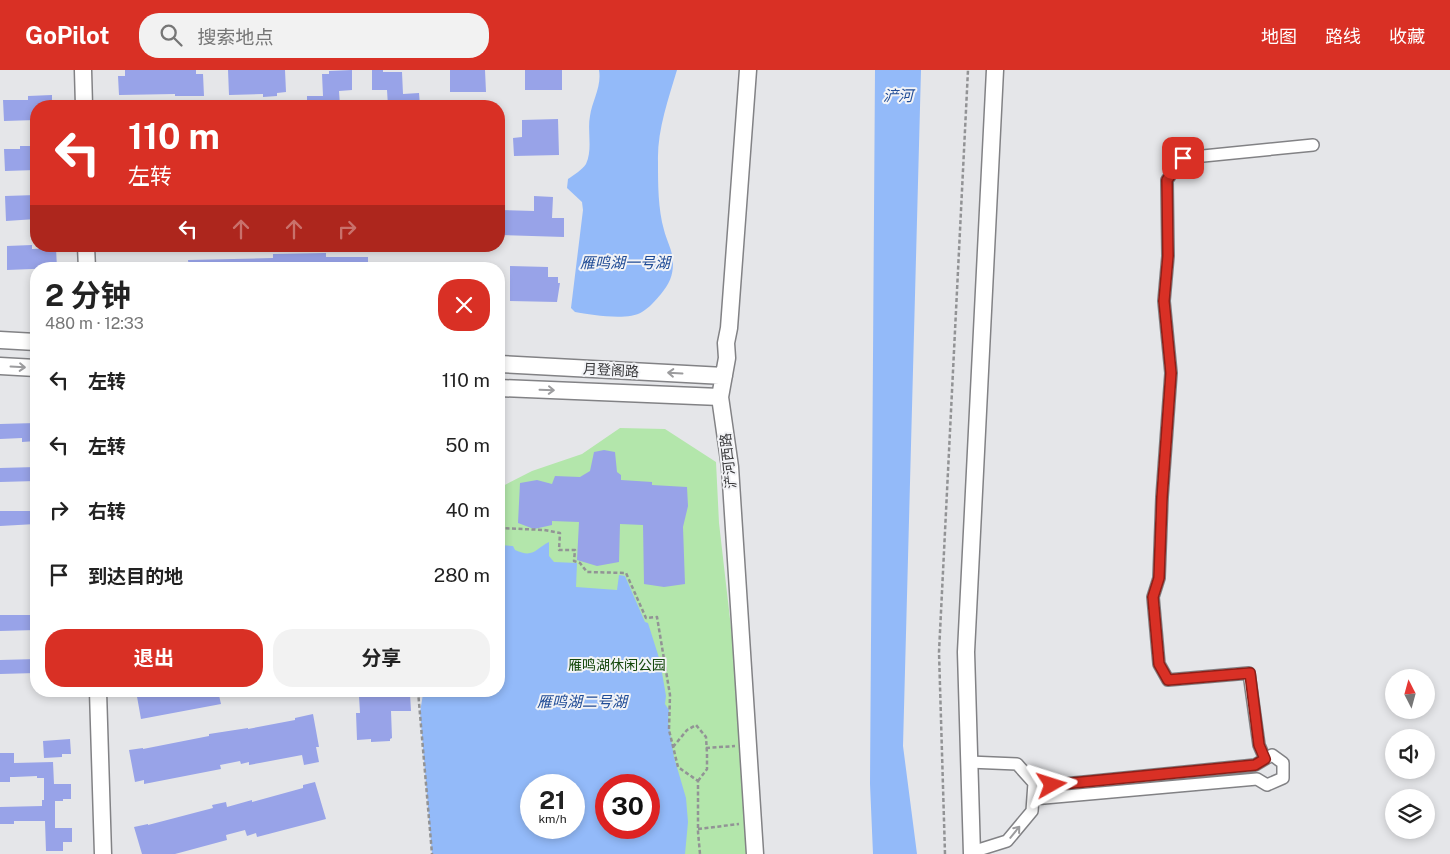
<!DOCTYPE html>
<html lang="zh">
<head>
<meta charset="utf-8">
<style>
	body { margin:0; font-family:"Public Sans","Noto Sans SC",sans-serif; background:#f2f2f2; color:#222; height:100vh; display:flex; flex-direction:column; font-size:19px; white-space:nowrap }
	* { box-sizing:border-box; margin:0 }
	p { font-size:16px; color:#767676 }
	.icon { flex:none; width:28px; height:28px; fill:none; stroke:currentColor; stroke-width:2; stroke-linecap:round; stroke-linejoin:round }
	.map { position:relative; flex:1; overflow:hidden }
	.panel { position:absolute; left:30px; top:192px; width:475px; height:435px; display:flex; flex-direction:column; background:#fff; border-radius:20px; box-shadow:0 2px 8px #0003 }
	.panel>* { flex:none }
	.banner { position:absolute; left:30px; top:30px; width:475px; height:152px; border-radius:20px; box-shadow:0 2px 8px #0003; background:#d93025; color:#fff; overflow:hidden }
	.needle { width:32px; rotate:354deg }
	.buttons { position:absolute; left:1385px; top:599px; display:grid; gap:10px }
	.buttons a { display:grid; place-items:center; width:50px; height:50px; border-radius:50%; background:#fff; box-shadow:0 2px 8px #0003; font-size:25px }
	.speed { position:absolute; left:520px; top:704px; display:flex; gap:10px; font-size:25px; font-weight:700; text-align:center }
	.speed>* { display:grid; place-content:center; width:65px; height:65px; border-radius:50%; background:#fff; box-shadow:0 2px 8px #0003; line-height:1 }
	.speed small { font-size:12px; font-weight:400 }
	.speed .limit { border:8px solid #d22; background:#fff; color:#111 }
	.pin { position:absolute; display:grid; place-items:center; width:42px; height:42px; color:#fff; margin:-21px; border-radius:10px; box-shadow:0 2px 8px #0006 }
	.me { position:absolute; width:55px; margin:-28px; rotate:84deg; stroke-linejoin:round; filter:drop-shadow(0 0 4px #0008) }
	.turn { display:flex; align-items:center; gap:18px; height:105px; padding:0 15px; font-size:22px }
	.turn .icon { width:65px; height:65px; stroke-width:2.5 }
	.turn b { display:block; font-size:35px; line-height:42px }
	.lanes { display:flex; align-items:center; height:48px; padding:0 15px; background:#0003; justify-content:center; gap:25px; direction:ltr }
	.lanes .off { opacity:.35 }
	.round { display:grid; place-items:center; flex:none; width:52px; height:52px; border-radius:20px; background:#f2f2f2 }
	.headline { display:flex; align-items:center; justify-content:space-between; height:85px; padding:0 15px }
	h1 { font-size:30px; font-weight:700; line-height:38px }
	.primary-button { display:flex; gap:10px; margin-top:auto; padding:10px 15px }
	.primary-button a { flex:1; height:58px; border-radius:20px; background:#d93025; color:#fff; font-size:20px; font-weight:700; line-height:58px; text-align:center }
	.primary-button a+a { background:#f2f2f2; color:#222 }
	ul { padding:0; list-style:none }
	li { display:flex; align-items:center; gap:15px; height:65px; padding:0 15px }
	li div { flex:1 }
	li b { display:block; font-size:19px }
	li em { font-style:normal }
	header { display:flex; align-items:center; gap:30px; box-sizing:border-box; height:70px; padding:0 25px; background:#d93025; color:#fff }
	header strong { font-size:24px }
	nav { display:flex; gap:28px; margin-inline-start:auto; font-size:18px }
	.search { width:350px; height:45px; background:#f2f2f2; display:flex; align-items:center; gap:12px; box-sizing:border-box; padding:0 18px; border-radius:20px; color:#767676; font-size:19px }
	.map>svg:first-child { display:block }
	.green { fill:#b3e6ab; fill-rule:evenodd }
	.water { fill:#93baf9; fill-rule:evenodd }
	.building { fill:#98a3e8 }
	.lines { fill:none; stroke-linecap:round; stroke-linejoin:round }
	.street-casing { stroke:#828285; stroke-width:14 }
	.secondary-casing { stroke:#828285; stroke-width:19 }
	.path { stroke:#929395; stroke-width:2.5; stroke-dasharray:4 2.5; stroke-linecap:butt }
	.street { stroke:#fff; stroke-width:11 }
	.secondary { stroke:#fff; stroke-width:16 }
	.oneway { stroke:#9c9c9e }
	.route-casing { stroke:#8d1f18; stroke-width:12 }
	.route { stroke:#d93025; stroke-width:9 }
	.labels { text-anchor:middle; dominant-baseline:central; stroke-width:4; stroke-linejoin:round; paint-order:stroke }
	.street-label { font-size:14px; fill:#3a3a3c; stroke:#f2f3f6 }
	.park-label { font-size:14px; fill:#15480c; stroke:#f2f3f6 }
	.water-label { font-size:15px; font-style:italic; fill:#204c96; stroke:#f2f3f6 }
</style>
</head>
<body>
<header>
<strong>GoPilot</strong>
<div class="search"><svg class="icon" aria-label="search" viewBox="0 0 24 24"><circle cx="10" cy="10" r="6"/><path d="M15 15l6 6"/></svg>搜索地点</div>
<nav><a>地图</a><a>路线</a><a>收藏</a></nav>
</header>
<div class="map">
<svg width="1450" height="784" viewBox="0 0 1450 784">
	<rect width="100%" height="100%" fill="#e5e6e9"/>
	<!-- green -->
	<path class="green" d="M 620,358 L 665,359 L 716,392 L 719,453 L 757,784 L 437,784 L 499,621 L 499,418 L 532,401 L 582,384 ZM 531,715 L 574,715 L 574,758 L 531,758 ZM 606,715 L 649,715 L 649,758 L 606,758 Z"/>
	<!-- water -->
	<path class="water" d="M 599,0 L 677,0 C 668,30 657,61 658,92 C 658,114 658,139 664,160 C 667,172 673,181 673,193 C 673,206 669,214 661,224 C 656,230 649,238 642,242 C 628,251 592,245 575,242 L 571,238 L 583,140 L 582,132 L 567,118 L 568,109 C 574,105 582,100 586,94 C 593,79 587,61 590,46 C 592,31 602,16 599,0 Z
		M 875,0 L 921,0 L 903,676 L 917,784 L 873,784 L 870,714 Z
		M 549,472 L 549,486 L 554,492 L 577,493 L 576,517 L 617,520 L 619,505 L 625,506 L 645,552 L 648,553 L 660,591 L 666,626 L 665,634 L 669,640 L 668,651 L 674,687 L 686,728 L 688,752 L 685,784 L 432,784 L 420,642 L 423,624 L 425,621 L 499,621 L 499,475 L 513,476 L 515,480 C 534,489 536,478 549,472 ZM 531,715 L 574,715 L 574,758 L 531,758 ZM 606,715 L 649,715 L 649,758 L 606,758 Z"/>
	<!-- building -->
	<path class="building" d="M 125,0 L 196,0 L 196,4 L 203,4 L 204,26 L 175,26 L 175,24 L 119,25 L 118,6 L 125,6 Z
		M 228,0 L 285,0 L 286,22 L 277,23 L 277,26 L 263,27 L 263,24 L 229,25 Z
		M 352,0 L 352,20 L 339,21 L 340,36 L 307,36 L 307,26 L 323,26 L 322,4 L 329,4 L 329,1 Z
		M 372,0 L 383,0 L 383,2 L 402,2 L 403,24 L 419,23 L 420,36 L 388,36 L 387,20 L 372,20 Z
		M 450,0 L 485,0 L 486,22 L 450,22 Z
		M 525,0 L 562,0 L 562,20 L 525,20 Z
		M 52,25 L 52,36 L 36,36 L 36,50 L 4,51 L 3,30 L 28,30 L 28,26 Z
		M 558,49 L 559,85 L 514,86 L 513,68 L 522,67 L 522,50 Z
		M 20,76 L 36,76 L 36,100 L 5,101 L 4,79 L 20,79 Z
		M 36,125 L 36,149 L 6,151 L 5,126 Z
		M 534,126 L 553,127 L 552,148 L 564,148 L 564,167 L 499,165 L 499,140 L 534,141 Z
		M 32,175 L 32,179 L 56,178 L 57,198 L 7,200 L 7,176 Z
		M 326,183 L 326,187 L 368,187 L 368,199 L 189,199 L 188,190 L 273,188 L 273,184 Z
		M 510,196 L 548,197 L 548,207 L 558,207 L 558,213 L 560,213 L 557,232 L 510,231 Z
		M 36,353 L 36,371 L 22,372 L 22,368 L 0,369 L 0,354 Z
		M 604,380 L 615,382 L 617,402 L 621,405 L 621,410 L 652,412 L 652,415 L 687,417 L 688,436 L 683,457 L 685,514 L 664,517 L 644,514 L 643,455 L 620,454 L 619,492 L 597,496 L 577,490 L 579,452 L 552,451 L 552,455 L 534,459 L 518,453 L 520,413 L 537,410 L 552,414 L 555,406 L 580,407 L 590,401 L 594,382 Z
		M 36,397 L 36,411 L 0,412 L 0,398 Z
		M 0,441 L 36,441 L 36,454 L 0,456 Z
		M 0,545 L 36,545 L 36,560 L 0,561 Z
		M 36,589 L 36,603 L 0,604 L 0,590 Z
		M 136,621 L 218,621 L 221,634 L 141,649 Z
		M 410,624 L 411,641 L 391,641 L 392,668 L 390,669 L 390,671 L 371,672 L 371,669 L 357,670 L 356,643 L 360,643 L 359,626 Z
		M 313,644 L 319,677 L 316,677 L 319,692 L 304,695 L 302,685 L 249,695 L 249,692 L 241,694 L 240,691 L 220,695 L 221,699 L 144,714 L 144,710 L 135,712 L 129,680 L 143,678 L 143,679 L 209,666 L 209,664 L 248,658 L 248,659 L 295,650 L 295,648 Z
		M 70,669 L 71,684 L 62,684 L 62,687 L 44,688 L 43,671 Z
		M 0,683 L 14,683 L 14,693 L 53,692 L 54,714 L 71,714 L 71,729 L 63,729 L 63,731 L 55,731 L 55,758 L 72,758 L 72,772 L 63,772 L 63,781 L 46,781 L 45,751 L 14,751 L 14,754 L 0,754 L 0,737 L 42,736 L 42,730 L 44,730 L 44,708 L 37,708 L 37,706 L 14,707 L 10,707 L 10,712 L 0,712 Z
		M 315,712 L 326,749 L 257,767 L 256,763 L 247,766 L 245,760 L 226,765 L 227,770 L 175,784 L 142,784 L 134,757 L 148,754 L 148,755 L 213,738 L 212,735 L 226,732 L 227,737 L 252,730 L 252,732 L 303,718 L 303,715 Z"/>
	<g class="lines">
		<!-- street casing -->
		<g class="street-casing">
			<path id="street" d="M 1265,689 L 1259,675 L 1249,603 L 1168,610 L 1159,594 L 1153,527 L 1159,508 L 1162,427 L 1171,303 L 1164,231 L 1168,186 L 1167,110 L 1183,88 L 1313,75
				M 969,692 L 1017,694 L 1034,713 L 1032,741 L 1007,771 L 972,782
				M 1033,729 L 1257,709 L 1267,715 L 1283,708 L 1283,693 L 1272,685 L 1255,695 L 1034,717"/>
		</g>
		<!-- secondary casing -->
		<g class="secondary-casing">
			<path id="secondary" d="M 83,0 L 84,36
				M 748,0 L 729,258 L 726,273 L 727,288 L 720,327 L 730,397 L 755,784
				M 86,176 L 87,199
				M 0,270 L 36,272
				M 499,294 L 724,306
				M 0,296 L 36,298
				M 499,318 L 720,327
				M 98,621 L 103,784
				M 972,784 L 966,582 L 995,0"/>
		</g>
		<!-- path -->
		<path class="path" d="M 499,458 L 544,460 L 560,463 L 559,480 L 575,480 L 574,491 L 580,493 L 587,502 L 626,503 L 646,548 L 657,547 L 670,625 L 669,660 L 678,697 L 698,711 L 698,762 L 700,784
			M 418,621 L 432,784
			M 673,677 L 687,660 L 696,655 L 706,667 L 707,684 L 707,699 L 698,711
			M 706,678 L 735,676
			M 698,759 L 739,754
			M 945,784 L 939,582 L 968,0"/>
		<!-- street -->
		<use href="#street" class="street"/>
		<!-- secondary -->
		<use href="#secondary" class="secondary"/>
	</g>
	<!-- one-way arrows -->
	<defs><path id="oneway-shaft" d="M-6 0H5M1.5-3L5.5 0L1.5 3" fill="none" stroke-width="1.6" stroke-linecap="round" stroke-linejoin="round" transform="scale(1.25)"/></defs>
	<g class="oneway">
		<use href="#oneway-shaft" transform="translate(18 297) rotate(3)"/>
		<use href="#oneway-shaft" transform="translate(675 303) rotate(-177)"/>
		<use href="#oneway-shaft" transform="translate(547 320) rotate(2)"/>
		<use href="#oneway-shaft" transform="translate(1015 762) rotate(-51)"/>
	</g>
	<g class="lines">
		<!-- route casing -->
		<g class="route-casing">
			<path id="route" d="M 1052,715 L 1255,695 L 1265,689 L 1259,675 L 1250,603 L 1168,610 L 1159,594 L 1153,527 L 1159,508 L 1162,427 L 1171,303 L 1164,231 L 1168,186 L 1167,110 L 1183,88"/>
		</g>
		<!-- route -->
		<use href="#route" class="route"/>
	</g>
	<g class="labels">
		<!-- street labels -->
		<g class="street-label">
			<text transform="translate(611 300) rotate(3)">月登阁路</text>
			<text transform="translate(728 391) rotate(-96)">浐河西路</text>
		</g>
		<!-- park labels -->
		<g class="park-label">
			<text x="617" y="595">雁鸣湖休闲公园</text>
		</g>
		<!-- water labels -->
		<g class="water-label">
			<text x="898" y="25">浐河</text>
			<text x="625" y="192">雁鸣湖一号湖</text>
			<text x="582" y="631">雁鸣湖二号湖</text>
		</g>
	</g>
</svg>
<div class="buttons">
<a><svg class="needle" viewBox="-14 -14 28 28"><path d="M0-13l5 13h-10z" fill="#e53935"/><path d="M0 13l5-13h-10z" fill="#767676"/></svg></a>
<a><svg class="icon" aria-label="sound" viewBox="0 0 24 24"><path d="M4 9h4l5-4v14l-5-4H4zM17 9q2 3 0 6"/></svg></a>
<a><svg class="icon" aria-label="layers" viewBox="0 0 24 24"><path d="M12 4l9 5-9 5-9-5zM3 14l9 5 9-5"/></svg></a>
</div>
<div class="speed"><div>21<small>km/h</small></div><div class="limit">30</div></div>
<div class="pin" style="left:1183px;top:88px;background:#d93025"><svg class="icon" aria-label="arrive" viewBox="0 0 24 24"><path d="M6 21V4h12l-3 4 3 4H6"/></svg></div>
<svg class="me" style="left:1052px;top:715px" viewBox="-20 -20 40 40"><path d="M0-17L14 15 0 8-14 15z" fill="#d93025" stroke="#fff" stroke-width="4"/></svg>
<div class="banner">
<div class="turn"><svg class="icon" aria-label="left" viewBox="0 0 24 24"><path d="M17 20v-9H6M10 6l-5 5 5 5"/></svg><div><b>110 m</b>左转</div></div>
<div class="lanes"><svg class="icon" aria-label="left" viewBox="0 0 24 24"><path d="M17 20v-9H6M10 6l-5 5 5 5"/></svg><svg class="icon off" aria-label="ahead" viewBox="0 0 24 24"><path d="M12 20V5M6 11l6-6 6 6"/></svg><svg class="icon off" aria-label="ahead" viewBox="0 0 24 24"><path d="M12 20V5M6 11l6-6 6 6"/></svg><svg class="icon off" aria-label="right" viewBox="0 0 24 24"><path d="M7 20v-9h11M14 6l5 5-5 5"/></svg></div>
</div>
<section class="panel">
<div class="headline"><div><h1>2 分钟</h1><p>480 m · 12:33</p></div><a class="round" style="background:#d93025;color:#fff"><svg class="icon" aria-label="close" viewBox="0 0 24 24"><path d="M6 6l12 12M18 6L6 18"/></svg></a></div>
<ul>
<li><svg class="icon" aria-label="left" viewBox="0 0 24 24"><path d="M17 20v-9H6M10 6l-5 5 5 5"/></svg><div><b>左转</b></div><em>110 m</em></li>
<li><svg class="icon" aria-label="left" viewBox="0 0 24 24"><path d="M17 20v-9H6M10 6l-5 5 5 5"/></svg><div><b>左转</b></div><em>50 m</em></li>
<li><svg class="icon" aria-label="right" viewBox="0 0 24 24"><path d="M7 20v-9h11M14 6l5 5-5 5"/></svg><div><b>右转</b></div><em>40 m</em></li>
<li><svg class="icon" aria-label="arrive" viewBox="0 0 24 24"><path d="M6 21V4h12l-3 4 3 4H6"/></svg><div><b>到达目的地</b></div><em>280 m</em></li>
</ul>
<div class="primary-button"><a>退出</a><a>分享</a></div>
</section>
</div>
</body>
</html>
